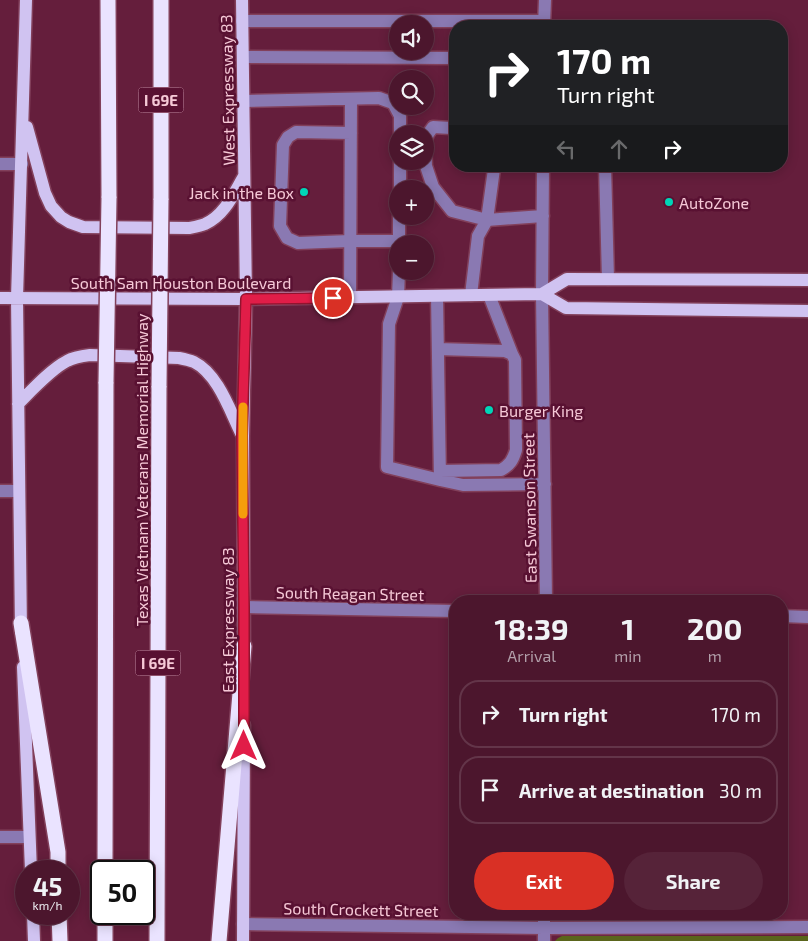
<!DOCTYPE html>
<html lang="en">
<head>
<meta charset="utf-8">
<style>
	body { margin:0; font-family:"Exo 2",sans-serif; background:#562339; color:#f1f3f6; height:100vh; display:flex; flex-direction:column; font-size:19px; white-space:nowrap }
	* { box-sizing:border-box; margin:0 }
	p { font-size:16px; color:#b29faa }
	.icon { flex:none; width:28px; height:28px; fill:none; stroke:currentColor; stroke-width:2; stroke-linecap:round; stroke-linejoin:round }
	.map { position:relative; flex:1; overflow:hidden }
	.drawer { position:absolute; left:449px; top:595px; width:339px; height:325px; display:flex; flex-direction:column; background:#4c162d; border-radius:20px; box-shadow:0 2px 12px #0003,0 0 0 1px #633549 }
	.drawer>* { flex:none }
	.banner { position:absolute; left:449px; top:20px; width:339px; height:152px; border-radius:20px; box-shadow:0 2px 12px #0003,0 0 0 1px #633549; background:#202124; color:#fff; overflow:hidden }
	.fabs { position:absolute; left:389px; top:15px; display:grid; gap:10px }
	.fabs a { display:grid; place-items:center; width:45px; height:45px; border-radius:50%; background:#4c162d; box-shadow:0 2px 12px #0003,0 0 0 1px #633549; font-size:25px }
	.speed { position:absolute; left:15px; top:860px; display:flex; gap:10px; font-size:25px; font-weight:700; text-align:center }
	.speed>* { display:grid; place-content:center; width:65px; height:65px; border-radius:50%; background:#4c162d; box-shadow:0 2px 12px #0003,0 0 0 1px #633549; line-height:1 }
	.speed small { font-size:12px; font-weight:400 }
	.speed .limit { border:2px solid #111; border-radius:8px; background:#fff; color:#111 }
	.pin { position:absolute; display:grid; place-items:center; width:42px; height:42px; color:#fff; margin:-21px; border:2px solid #fff; border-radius:50%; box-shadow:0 1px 5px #0007 }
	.me { position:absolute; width:55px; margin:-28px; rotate:0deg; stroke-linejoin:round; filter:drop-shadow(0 0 4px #0008) }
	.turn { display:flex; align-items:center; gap:18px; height:105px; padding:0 25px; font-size:22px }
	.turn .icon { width:65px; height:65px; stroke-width:2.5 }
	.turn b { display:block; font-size:35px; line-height:42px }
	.lanes { display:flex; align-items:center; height:48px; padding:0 25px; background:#0003; justify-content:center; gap:25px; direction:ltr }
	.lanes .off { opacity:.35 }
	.eta { display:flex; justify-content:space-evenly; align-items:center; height:85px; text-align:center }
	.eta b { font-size:30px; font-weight:700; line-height:35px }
	.action { display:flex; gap:10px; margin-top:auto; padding:10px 25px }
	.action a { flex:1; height:58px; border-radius:30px; background:#d93025; color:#fff; font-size:20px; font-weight:700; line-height:58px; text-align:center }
	.action a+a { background:#562339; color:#f1f3f6 }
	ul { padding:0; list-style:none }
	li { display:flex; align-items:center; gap:15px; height:68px; margin:0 10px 8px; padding:0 15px; border:2px solid #633549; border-radius:20px }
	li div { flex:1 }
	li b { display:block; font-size:19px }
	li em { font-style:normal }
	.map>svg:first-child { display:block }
	.green { fill:#5a651b }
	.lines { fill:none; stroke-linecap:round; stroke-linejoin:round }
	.minor-casing { stroke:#82405b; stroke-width:15 }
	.major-casing { stroke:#82405b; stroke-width:15 }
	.highway-casing { stroke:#82405b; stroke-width:18 }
	.minor { stroke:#8a79b2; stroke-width:12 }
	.major { stroke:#d0c3f1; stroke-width:12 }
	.highway { stroke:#eae3ff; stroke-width:15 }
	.highway-bridge-casing { stroke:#82405b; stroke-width:18; stroke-linecap:butt }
	.highway-bridge { stroke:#eae3ff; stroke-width:15 }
	.route-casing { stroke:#92132f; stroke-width:12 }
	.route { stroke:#e11d48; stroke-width:9 }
	.slow { stroke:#f59e0b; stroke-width:9 }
	.poi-dot { fill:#00d5b7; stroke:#591132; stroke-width:2 }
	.labels { text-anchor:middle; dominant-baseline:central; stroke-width:5; stroke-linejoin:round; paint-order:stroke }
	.shield { fill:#591132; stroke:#c792a6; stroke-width:1 }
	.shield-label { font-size:15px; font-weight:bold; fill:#f6c9d7 }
	.street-label { font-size:16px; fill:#f6c9d7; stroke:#591132 }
	.poi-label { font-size:16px; fill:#f6c9d7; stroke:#591132; text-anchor:start }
</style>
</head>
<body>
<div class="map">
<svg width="808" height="941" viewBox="0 0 808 941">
	<rect width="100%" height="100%" fill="#651e3c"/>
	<!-- green -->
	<path class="green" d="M 562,936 L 808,936 L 808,941 L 555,941 L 558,938 Z"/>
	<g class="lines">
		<!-- minor casing -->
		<g class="minor-casing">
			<path id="minor" d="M 242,21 L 544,21
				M 544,26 L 545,0
				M 243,57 L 455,58
				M 243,101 L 379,98 L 393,103 L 400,116 L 400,134
				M 451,128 L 433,127 L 428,134 L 425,143 L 426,166 L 433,187 L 452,211 L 487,220 L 543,216
				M 351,133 L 296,132 L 288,137 L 283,145 L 280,226 L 287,238 L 298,243 L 350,241 L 399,241
				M 0,164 L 22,164
				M 543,166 L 542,294 L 546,601
				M 605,166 L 608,279
				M 400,189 L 400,161
				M 399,244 L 399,216
				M 399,271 L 398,297 L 389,324 L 387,467 L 440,480
				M 471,295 L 478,236 L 487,220 L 494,169
				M 489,295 L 512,354
				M 437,296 L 440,480 L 463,485 L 545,484
				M 350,297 L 351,99
				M 438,349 L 505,351 L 512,354 L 515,360 L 516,450 C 513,460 510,465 501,470 L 440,471
				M 0,491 L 19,491
				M 244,607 L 455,611
				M 781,616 L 808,617
				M 0,837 L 29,837
				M 243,924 L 544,928 L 808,927
				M 544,941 L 544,914"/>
		</g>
		<!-- major casing -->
		<g class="major-casing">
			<path id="major" d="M 242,0 L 246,299 L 243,436 L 244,655
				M 27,127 L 45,193 L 51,206 L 61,217 L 69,222 L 83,227 L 189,228 C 194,227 200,226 205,224 C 225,215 234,193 244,176
				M 542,294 L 567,279 L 808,280
				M 0,298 L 246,299 L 542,294 L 566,308 L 808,311
				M 18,404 C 31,391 51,369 67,361 C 74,357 82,356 90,355 L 179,358 C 184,359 189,360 194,362 C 218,374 230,411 241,433
				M 21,632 L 17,298 L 26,0
				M 23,667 L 31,871
				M 33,914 L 34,941
				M 243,941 L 244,725"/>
		</g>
		<!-- highway casing -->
		<g class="highway-casing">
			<path id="highway" d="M 108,0 L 109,198
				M 161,200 L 161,0
				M 21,623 L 58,852 L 58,871
				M 105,871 L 106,382
				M 59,914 L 60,941
				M 105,941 L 105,914
				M 157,941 L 159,386
				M 219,941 L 244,646"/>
		</g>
		<!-- minor -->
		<use href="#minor" class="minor"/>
		<!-- major -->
		<use href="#major" class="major"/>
		<!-- highway -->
		<use href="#highway" class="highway"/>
		<!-- highway-bridge casing -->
		<g class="highway-bridge-casing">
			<path id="highway-bridge" d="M 106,382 L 109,198
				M 159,386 L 161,200"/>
		</g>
		<!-- highway-bridge -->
		<use href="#highway-bridge" class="highway-bridge"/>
	</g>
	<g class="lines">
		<!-- route casing -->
		<g class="route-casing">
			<path id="route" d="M 244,746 L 244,607 L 242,436 L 246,299 L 333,298"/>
		</g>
		<!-- route -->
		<use href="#route" class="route"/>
		<!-- slow -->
		<path class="slow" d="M 243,407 L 243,514"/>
	</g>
	<!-- markers -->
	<g class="poi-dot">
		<circle cx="304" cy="192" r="5"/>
		<circle cx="669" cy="202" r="5"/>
		<circle cx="489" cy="410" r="5"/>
	</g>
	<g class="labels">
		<!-- shield labels -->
		<g class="shield">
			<rect x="138.5" y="87.5" width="45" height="25" rx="4"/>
			<rect x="135.5" y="650.5" width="45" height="25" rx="4"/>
		</g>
		<g class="shield-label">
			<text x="161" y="100">I 69E</text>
			<text x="158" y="663">I 69E</text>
		</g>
		<!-- street labels -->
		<g class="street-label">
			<text transform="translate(227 90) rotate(-91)">West Expressway 83</text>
			<text x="181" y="282">South Sam Houston Boulevard</text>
			<text transform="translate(141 470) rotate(-90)">Texas Vietnam Veterans Memorial Highway</text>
			<text transform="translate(529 508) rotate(-91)">East Swanson Street</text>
			<text transform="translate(350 593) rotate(1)">South Reagan Street</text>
			<text transform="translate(227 620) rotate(-90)">East Expressway 83</text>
			<text transform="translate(361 909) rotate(1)">South Crockett Street</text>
		</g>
		<!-- poi labels -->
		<g class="poi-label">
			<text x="294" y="192" text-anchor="end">Jack in the Box</text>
			<text x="679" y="202">AutoZone</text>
			<text x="499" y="410">Burger King</text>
		</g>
	</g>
</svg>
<div class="fabs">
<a><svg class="icon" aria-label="sound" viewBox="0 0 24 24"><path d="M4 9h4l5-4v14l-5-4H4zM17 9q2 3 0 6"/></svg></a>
<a><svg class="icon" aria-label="search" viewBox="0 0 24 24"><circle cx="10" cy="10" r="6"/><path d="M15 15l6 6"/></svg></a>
<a><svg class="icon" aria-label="layers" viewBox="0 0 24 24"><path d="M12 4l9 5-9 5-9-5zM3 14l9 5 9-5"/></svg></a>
<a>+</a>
<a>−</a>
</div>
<div class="speed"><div>45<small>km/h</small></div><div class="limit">50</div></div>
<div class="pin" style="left:333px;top:298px;background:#d93025"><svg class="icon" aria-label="arrive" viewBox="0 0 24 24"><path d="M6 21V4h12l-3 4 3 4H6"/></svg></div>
<svg class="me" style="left:244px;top:746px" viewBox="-20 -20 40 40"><path d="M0-17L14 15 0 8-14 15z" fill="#e11d48" stroke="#fff" stroke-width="4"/></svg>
<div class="banner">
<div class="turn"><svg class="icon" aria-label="right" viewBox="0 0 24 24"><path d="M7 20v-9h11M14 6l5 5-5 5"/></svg><div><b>170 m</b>Turn right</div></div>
<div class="lanes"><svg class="icon off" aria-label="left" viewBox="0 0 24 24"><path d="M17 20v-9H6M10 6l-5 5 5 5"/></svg><svg class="icon off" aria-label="ahead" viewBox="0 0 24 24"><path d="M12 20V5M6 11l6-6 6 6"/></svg><svg class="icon" aria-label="right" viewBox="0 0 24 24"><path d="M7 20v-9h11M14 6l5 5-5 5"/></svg></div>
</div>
<section class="drawer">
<div class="eta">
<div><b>18:39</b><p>Arrival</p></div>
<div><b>1</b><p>min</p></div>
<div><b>200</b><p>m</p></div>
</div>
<ul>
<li><svg class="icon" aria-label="right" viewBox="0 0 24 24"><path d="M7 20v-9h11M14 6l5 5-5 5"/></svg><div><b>Turn right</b></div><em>170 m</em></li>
<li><svg class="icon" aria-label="arrive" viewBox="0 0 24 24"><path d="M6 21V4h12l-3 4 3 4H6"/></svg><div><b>Arrive at destination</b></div><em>30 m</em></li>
</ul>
<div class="action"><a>Exit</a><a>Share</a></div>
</section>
</div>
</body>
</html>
